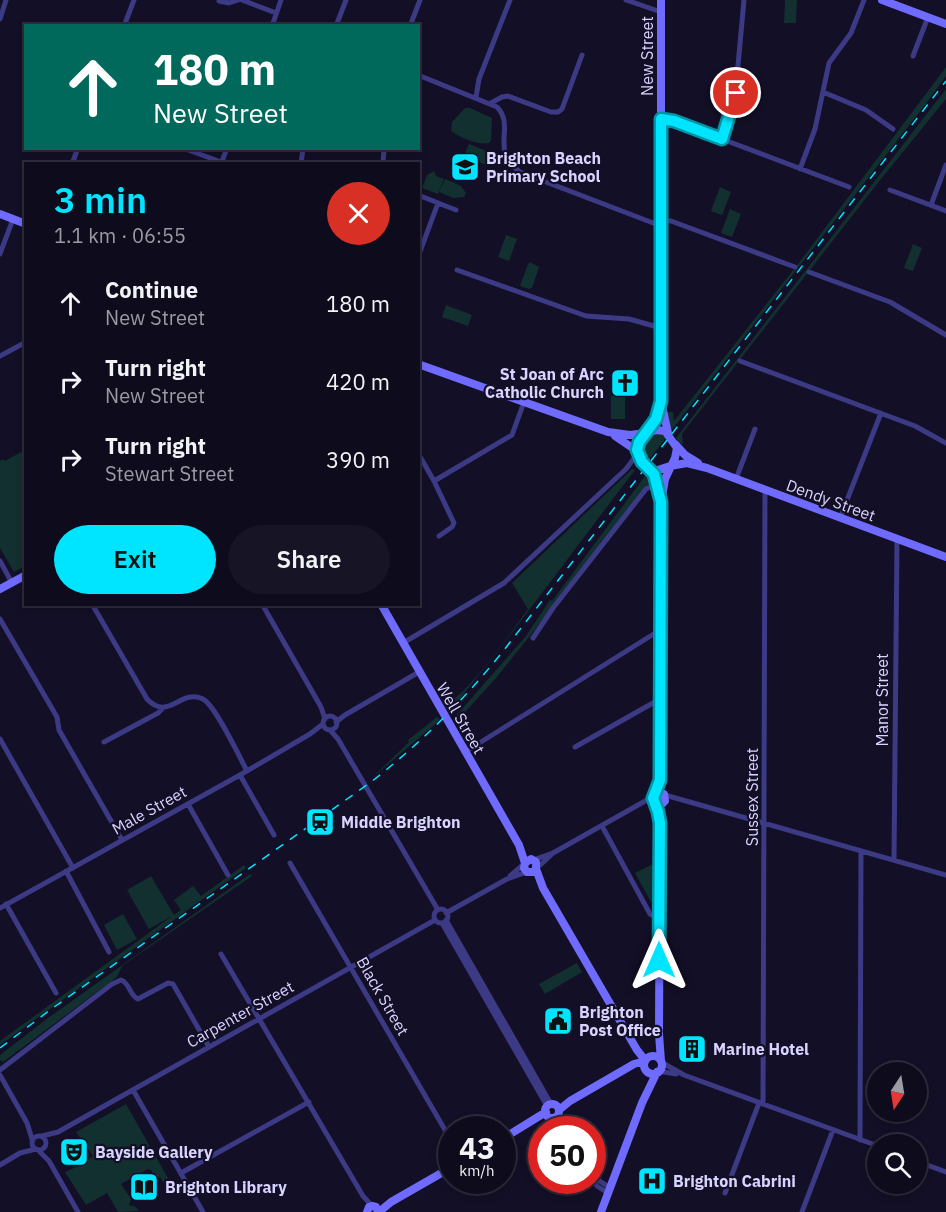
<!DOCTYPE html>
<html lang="en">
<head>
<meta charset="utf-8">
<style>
	body { margin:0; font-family:"IBM Plex Sans",sans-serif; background:#171425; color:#f1f3f6; height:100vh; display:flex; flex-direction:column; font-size:22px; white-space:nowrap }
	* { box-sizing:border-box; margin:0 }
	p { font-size:20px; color:#9b9ba3 }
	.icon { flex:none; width:33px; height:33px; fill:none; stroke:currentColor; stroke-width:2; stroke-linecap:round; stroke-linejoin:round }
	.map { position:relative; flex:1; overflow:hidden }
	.side { position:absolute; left:24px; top:162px; width:396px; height:444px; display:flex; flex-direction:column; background:#0e0b1c; border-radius:0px; box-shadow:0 3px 9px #0003,0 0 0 2px #2e2b3b }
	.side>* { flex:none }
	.guide { position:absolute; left:24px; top:24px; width:396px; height:126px; border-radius:0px; box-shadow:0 3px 9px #0003,0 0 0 2px #2e2b3b; background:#00695c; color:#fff; overflow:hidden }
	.needle { width:39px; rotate:192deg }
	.tools { position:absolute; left:867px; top:1062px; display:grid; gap:12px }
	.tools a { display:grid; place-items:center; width:60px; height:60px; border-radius:50%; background:#0e0b1c; box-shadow:0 3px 9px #0003,0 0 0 2px #2e2b3b; font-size:30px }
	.speed { position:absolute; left:438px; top:1116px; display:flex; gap:12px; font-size:30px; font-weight:700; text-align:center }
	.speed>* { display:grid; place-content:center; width:78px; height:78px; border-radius:50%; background:#0e0b1c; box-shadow:0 3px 9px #0003,0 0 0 2px #2e2b3b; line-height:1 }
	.speed small { font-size:15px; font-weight:400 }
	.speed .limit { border:9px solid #d22; background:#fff; color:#111 }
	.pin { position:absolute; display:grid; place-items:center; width:51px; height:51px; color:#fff; margin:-26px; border:3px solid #fff; border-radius:50%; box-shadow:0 2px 6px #0007 }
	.me { position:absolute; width:66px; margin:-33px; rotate:0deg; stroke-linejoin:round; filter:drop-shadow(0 0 4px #0008) }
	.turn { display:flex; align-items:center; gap:21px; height:126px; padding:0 30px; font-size:27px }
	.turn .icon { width:78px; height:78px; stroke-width:2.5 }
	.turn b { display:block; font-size:42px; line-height:51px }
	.round { display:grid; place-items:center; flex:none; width:63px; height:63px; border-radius:32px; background:#171425 }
	.summary { display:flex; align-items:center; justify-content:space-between; height:102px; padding:0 30px }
	h1 { font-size:36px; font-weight:600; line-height:45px; color:#00e5ff }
	.primary-button { display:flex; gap:12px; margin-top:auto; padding:12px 30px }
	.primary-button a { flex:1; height:69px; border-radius:36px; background:#00e5ff; color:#111; font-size:24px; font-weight:600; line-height:69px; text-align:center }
	.primary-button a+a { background:#171425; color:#f1f3f6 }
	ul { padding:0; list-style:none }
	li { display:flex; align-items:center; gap:18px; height:78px; padding:0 30px }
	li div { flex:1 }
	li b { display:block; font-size:22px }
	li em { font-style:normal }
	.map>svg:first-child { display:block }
	.green { fill:#12302f }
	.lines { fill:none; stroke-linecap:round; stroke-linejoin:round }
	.street { stroke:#3d3a85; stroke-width:5 }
	.secondary { stroke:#6f6bff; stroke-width:8 }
	.rail { stroke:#00e5ff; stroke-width:1.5; stroke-dasharray:9 8; stroke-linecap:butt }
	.route-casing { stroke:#0095a6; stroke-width:15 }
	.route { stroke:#00e5ff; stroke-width:10 }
	.labels { text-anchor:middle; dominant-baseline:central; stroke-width:4.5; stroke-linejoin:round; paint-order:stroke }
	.street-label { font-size:16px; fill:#d9d4ff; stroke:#130f26 }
	.poi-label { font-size:16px; font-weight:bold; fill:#d9d4ff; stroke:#130f26; text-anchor:start }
</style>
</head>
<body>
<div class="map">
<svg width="946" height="1212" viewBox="0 0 946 1212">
	<rect width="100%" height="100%" fill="#130f26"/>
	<!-- green -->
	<path class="green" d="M 785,0 L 797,0 L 796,23 L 784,23 Z
		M 946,67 L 946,76 L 925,105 L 671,431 L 667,412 L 673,412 L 674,421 L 798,264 Z
		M 946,89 L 946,99 L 877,184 L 682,434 L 683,444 L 680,443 L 676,438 Z
		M 465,108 L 470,108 L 492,118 L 491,140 L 489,143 C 479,146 459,137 451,131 L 452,122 Z
		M 469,144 L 494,154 L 489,166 L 464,156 Z
		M 434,171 L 436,176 L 444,179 L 438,194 L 422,188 L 427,175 Z
		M 445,179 L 461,186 L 466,193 L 464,197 L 453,198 L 439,192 Z
		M 720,187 L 731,192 L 722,215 L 711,211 Z
		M 730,209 L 741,214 L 732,237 L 721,233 Z
		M 506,235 L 517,239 L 509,261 L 498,257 Z
		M 913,244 L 922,248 L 913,271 L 904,268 Z
		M 530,262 L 539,267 L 532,288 L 529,289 L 520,286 L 528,264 Z
		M 446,305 L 472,315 L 468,326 L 442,317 Z
		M 611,396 L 625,396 L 625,419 L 611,419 Z
		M 661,433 L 667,437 L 647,462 L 641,447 L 646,437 Z
		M 25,450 L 25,566 L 14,572 L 0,548 L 0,461 L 3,459 L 5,461 Z
		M 632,469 L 635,470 C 573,551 513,634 448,713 L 445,705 C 472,690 508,636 528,609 L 512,583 Z
		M 648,472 L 653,481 L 641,492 L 529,637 L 496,678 L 457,721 L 453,719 L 526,636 L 550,600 L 552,601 Z
		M 437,717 L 440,720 L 371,779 L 409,742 L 408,740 Z
		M 653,864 L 653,901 L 651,902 L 635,873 Z
		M 244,865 L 246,868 L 0,1045 L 0,1041 L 172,916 L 149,929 L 127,890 L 151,876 L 174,915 L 181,910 L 174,900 L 193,886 L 201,896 Z
		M 250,874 L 252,876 L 122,966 L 117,977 L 3,1062 L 0,1060 L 0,1055 L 48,1018 Z
		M 123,914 L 137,939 L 117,950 L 104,925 Z
		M 577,963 L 582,972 L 545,994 L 539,984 Z
		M 126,1104 L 173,1187 L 168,1190 L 160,1177 L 156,1179 L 151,1170 L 148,1169 L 121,1184 L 131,1199 L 129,1205 L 136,1207 L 139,1211 L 118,1212 L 107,1193 L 86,1205 L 65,1172 L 83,1164 L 93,1156 L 76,1132 Z"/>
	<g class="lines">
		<!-- street -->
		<path class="street" d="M 242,0 L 276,13
			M 626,0 L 661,12
			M 219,1 L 229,3 L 238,0
			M 0,19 L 6,0
			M 124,26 L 134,0
			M 272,26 L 281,0
			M 336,26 L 346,0
			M 410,26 L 420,0
			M 913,56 L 928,17
			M 418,75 L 497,107 C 516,127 489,150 520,172 L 661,226
			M 823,92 L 866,110 L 893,129
			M 476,97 L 479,79 L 510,0
			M 491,103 L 502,97 L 508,96 L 551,112 L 558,112 L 562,109 L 582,55
			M 661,119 L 674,121 L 849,187
			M 721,139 L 735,98 L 744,0
			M 183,148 L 221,162
			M 72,164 L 78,148
			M 221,164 L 227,148
			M 301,164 L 303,148
			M 383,164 L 384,148
			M 800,169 L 815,129 L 829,63 L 851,33 L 864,0
			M 890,190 L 946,211
			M 418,195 L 456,210
			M 931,205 L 946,165
			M 661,220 L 671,221 L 795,267
			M 0,254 L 13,219
			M 418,257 L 438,203
			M 457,270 L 586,316 L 629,319 L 661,328
			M 809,272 L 890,302 L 946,335
			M 0,356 L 26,342
			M 740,361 L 915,426 L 946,443
			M 418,453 L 434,481 L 512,435 L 524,402
			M 736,479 L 755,429
			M 434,481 L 454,523 L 452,527 L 439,536
			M 840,518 L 881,413
			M 0,561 L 12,583
			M 92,604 L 147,699 C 169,722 180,688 203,699 C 215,705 239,756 247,771
			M 262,604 L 321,707 L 325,719
			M 0,619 L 57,717 L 59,730 L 122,840
			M 533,638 L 553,608 L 646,489 L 657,484
			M 403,643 L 504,583 L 626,469 L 638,453
			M323 723a7 7 0 1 1 14 0a7 7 0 1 1-14 0Z
			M 336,722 L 345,715 L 419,672
			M 330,730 L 338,739 L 438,910
			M 0,739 L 73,868
			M 104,742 L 158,713 L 163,708
			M 575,747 L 660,699
			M 465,752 L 660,630
			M 240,775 L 274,835
			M 665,795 L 946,875
			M 188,804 L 228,875
			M 602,826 L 650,914 L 659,919
			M 533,860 L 553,853 L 654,796
			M 894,860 L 897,539
			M 290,863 L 452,1142
			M 537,868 L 552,854
			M 66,871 L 109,952
			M 510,876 L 524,864
			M 6,904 L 56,993
			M 0,908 L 240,775 L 310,734 L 323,724
			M434 916a7 7 0 1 1 14 0a7 7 0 1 1-14 0Z
			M 446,913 L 507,879 L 527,872
			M 446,920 L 551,1104
			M 442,923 L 547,1106
			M 221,954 L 363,1196 L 372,1206
			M 661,1062 L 684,1075 L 878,1146
			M 0,1070 L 112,984 L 121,980 C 130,983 129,995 138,999 L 168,983 L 173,984 L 209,1047
			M 658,1071 L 676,1074
			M 0,1075 L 27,1123 L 32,1139
			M 133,1090 L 203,1212
			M 763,1104 L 765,490
			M 558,1115 L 565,1130
			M32 1143a7 7 0 1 1 14 0a7 7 0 1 1-14 0Z
			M 42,1136 L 58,1132 L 435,920
			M 860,1140 L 861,851
			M 38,1150 L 49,1161 L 78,1212
			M 916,1161 L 946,1172
			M 0,1165 L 20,1153 L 36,1149
			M 181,1173 L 309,1102
			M 594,1177 L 610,1188
			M 592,1178 L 597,1186 L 608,1193
			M 725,1193 L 759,1103
			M 802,1212 L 833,1130"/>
		<!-- secondary -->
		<path class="secondary" d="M 661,0 L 661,401 L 668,433
			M 882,0 L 946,24
			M 0,214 L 26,224
			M 418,364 L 608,432 L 630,435 L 646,433
			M 647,433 L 656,419 L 660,405
			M 615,436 L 637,451
			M 675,444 L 685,455 L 698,463
			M 670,466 L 687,463 L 707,468 L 946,557
			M 651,470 L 656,478 L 660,498
			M 0,589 L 26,575
			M 381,604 L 519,845 L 525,863
			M 656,793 L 660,780 L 661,503 L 665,479 L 675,458 L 677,448 L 665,431 L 656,430 L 645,434 L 637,448 L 643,463 L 655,471 L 670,466
			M 656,803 L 662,804 L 665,801 L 664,794 L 658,792 L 653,798 L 659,812 L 660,823 L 659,1034 L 661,1061
			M 536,869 L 533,872 L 527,872 L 524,868 L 525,863 L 531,859 L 536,862 L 536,869 L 543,888 L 637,1050 L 645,1060
			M644 1065a9 9 0 1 1 18 0a9 9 0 1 1-18 0Z
			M545 1111a7 7 0 1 1 14 0a7 7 0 1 1-14 0Z
			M 559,1110 L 570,1101 L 634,1064 L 645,1061
			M 502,1139 L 546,1112
			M 367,1212 L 369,1207 L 372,1206 L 376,1207 L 378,1212
			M 379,1212 L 391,1202 L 452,1167
			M 601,1212 L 642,1103 L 657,1072"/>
		<!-- rail -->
		<path class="rail" d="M 0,1048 L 50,1010 L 371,782 C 421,743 464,700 504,650 L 946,81"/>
	</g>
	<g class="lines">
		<!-- route casing -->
		<g class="route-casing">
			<path id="route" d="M 659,960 L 660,823 L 658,812 L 653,798 L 660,780 L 661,502 L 654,474 L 642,462 L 637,450 L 639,442 L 656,419 L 661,401 L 661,119 L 674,121 L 722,139 L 736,93"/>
		</g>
		<!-- route -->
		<use href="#route" class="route"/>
	</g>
	<!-- icons -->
	<defs>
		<g id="school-square" transform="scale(1.5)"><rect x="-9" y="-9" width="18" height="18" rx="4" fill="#00e5ff" stroke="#130f26"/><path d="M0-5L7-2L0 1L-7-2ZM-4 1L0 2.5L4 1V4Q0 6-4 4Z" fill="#111"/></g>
		<g id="church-square" transform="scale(1.5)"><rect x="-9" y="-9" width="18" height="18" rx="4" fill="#00e5ff" stroke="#130f26"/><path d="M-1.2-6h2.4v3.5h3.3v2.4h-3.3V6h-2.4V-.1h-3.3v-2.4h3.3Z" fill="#111"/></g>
		<g id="station-square" transform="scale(1.5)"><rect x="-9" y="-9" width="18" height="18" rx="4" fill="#00e5ff" stroke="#130f26"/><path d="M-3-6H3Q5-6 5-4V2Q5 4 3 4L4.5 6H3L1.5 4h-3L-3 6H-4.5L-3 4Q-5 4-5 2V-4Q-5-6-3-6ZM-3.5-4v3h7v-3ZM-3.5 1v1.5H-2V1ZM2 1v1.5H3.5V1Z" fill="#111"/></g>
		<g id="civic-square" transform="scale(1.5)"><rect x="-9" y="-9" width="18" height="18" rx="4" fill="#00e5ff" stroke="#130f26"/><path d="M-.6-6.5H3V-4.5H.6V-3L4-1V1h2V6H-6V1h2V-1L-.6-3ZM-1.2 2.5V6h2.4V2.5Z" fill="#111"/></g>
		<g id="building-square" transform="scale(1.5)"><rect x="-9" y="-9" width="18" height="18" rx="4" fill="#00e5ff" stroke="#130f26"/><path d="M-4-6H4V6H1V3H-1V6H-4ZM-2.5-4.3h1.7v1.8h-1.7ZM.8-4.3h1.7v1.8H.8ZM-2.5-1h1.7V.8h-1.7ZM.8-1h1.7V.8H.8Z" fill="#111"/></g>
		<g id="theatre-square" transform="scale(1.5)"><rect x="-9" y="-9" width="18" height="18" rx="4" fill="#00e5ff" stroke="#130f26"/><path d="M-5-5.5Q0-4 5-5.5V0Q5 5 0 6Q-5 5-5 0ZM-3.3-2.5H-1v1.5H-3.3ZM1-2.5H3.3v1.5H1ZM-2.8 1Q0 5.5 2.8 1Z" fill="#111"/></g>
		<g id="hospital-square" transform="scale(1.5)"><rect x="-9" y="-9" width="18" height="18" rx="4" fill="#00e5ff" stroke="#130f26"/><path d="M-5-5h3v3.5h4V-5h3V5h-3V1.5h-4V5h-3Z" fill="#111"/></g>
		<g id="library-square" transform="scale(1.5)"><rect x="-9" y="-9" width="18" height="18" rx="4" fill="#00e5ff" stroke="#130f26"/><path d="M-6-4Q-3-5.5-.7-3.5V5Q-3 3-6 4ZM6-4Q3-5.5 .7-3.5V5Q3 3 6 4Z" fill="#111"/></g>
	</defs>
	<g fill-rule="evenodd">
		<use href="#school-square" x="465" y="167"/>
		<use href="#church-square" x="625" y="383"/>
		<use href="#station-square" x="320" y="822"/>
		<use href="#civic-square" x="558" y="1021"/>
		<use href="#building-square" x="692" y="1049"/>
		<use href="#theatre-square" x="74" y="1152"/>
		<use href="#hospital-square" x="652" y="1181"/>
		<use href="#library-square" x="144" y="1187"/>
	</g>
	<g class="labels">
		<!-- street labels -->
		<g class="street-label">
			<text transform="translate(647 56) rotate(-90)">New Street</text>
			<text transform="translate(831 500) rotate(20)">Dendy Street</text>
			<text transform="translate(882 700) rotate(-90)">Manor Street</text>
			<text transform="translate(461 718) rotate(60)">Well Street</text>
			<text transform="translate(752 797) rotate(-90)">Sussex Street</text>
			<text transform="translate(149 810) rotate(-29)">Male Street</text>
			<text transform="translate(383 996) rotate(60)">Black Street</text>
			<text transform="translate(240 1014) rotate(-29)">Carpenter Street</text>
		</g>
		<!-- poi labels -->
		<g class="poi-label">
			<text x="486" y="158">Brighton Beach<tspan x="486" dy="18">Primary School</tspan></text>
			<text x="604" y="374" text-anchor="end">St Joan of Arc<tspan x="604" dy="18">Catholic Church</tspan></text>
			<text x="341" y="822">Middle Brighton</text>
			<text x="579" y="1012">Brighton<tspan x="579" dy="18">Post Office</tspan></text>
			<text x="713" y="1049">Marine Hotel</text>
			<text x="95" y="1152">Bayside Gallery</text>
			<text x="673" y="1181">Brighton Cabrini</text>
			<text x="165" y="1187">Brighton Library</text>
		</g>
	</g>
</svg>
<div class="tools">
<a><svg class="needle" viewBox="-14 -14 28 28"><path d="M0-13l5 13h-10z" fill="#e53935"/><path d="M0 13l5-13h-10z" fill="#9b9ba3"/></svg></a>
<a><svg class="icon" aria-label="search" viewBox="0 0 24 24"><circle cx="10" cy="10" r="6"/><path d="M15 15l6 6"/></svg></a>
</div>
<div class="speed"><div>43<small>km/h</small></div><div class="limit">50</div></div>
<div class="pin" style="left:736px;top:93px;background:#d93025"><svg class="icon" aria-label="arrive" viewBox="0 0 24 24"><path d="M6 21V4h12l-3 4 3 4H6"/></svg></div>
<svg class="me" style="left:659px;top:960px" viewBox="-20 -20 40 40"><path d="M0-17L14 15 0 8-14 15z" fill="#00e5ff" stroke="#fff" stroke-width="4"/></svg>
<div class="guide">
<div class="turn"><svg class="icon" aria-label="ahead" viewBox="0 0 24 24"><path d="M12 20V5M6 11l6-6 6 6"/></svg><div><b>180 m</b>New Street</div></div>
</div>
<section class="side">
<div class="summary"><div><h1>3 min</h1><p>1.1 km · 06:55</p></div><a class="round" style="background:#d93025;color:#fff"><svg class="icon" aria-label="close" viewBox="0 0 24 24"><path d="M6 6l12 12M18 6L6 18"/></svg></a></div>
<ul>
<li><svg class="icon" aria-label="ahead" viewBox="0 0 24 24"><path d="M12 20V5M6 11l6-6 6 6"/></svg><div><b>Continue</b><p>New Street</p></div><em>180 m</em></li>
<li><svg class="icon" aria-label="right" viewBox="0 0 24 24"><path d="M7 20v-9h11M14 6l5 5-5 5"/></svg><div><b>Turn right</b><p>New Street</p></div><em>420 m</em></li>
<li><svg class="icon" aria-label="right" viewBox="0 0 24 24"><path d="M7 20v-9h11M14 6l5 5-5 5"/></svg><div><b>Turn right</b><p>Stewart Street</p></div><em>390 m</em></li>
</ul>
<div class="primary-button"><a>Exit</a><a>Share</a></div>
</section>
</div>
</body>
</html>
